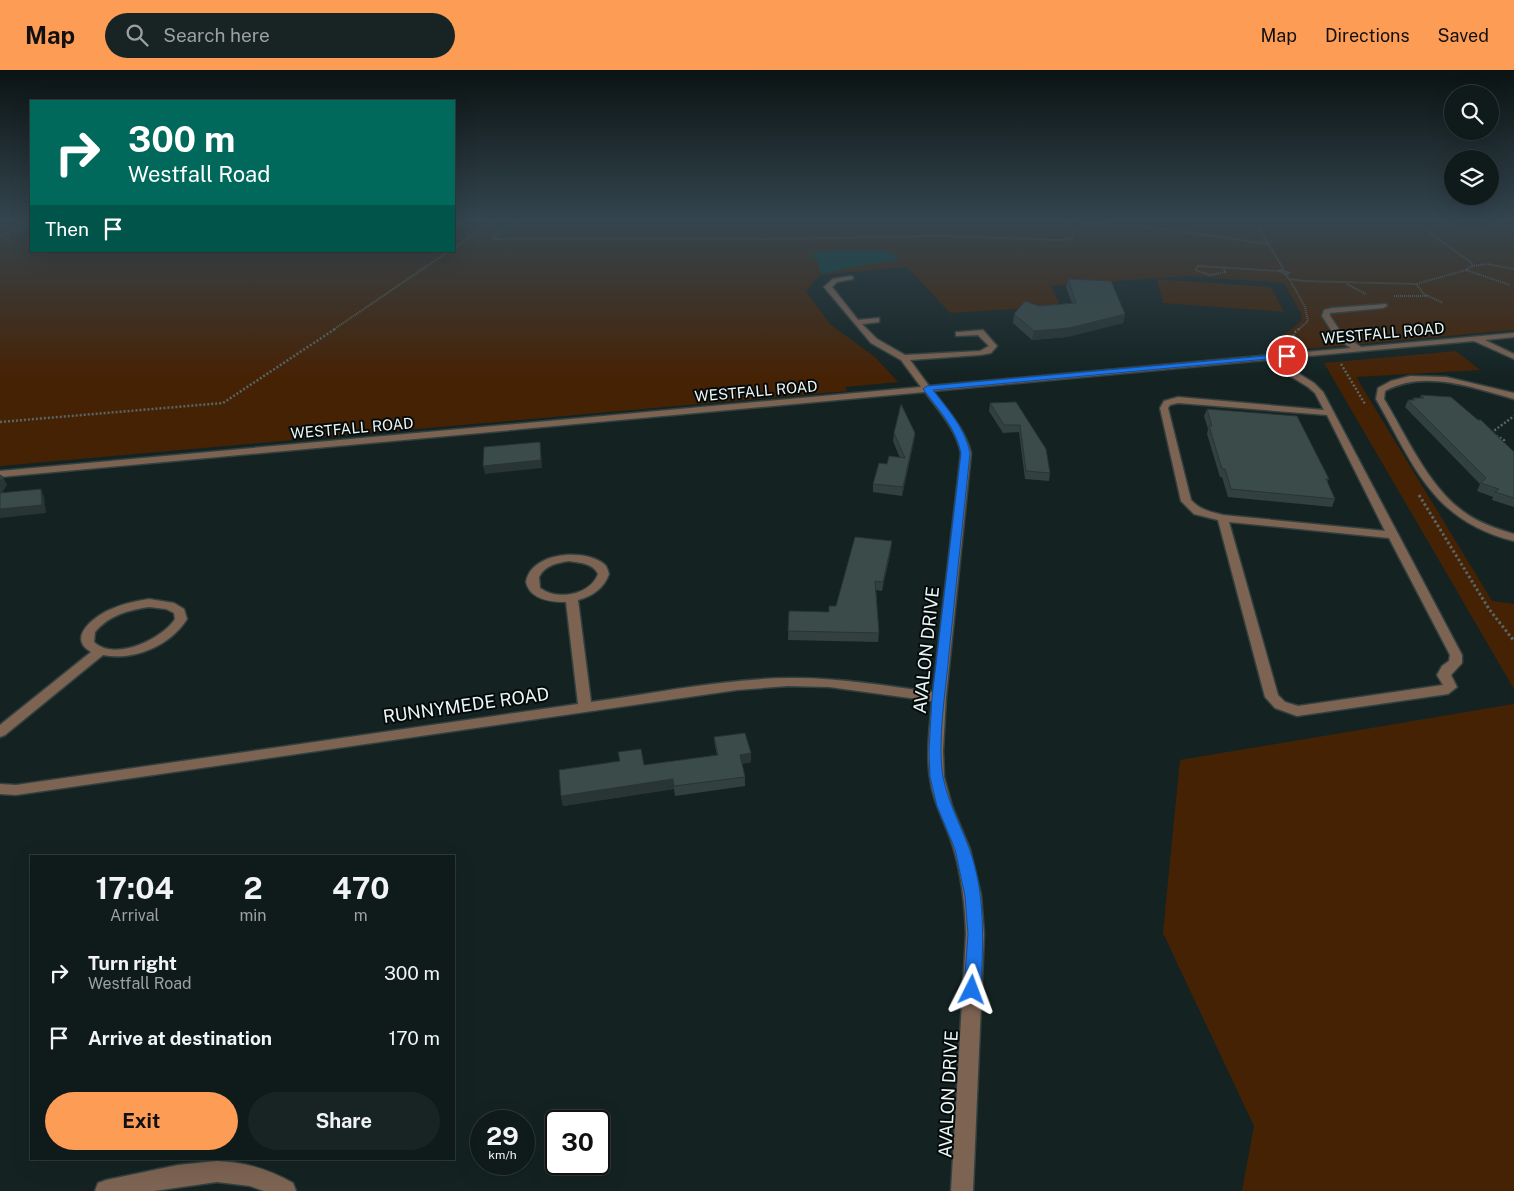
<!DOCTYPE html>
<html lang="en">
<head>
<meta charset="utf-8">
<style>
	body { margin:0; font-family:"Public Sans",sans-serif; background:#182323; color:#f1f3f6; height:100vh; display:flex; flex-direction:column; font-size:19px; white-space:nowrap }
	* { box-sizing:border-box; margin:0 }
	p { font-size:16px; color:#9ba1a2 }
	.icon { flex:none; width:28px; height:28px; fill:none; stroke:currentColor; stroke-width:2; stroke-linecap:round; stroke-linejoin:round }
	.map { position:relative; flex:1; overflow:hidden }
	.side { position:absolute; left:30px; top:785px; width:425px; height:305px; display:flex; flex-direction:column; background:#0f1a1a; border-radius:0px; box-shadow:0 5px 20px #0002,0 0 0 1px #2f3839 }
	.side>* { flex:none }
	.hud { position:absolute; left:30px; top:30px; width:425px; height:152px; border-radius:0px; box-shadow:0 5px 20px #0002,0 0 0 1px #2f3839; background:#00695c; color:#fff; overflow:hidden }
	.buttons { position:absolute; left:1444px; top:15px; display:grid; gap:10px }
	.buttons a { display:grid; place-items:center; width:55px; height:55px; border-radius:50%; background:#0f1a1a; box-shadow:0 5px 20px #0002,0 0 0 1px #2f3839; font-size:25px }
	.speed { position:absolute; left:470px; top:1040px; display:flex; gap:10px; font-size:25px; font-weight:700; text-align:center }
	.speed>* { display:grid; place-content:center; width:65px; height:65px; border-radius:50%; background:#0f1a1a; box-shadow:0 5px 20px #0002,0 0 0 1px #2f3839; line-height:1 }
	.speed small { font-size:12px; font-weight:400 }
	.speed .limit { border:2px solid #111; border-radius:8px; background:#fff; color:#111 }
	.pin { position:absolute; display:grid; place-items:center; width:42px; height:42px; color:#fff; margin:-21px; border:2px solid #fff; border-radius:50%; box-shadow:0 1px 5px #0007 }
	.me { position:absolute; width:55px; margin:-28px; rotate:3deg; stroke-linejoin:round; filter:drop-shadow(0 0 4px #0008) }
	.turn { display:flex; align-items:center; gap:18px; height:105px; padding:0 15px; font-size:22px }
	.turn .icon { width:65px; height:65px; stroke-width:2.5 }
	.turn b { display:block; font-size:35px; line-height:42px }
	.then { display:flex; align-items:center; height:48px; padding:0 15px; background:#0003; gap:10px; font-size:19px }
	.eta { display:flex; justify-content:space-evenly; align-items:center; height:85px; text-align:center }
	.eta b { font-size:30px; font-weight:700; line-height:35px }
	.action { display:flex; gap:10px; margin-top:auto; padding:10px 15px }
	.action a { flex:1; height:58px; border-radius:30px; background:#fd9c55; color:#111; font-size:20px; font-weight:700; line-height:58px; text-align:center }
	.action a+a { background:#182323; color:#f1f3f6 }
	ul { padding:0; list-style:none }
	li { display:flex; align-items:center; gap:15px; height:65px; padding:0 15px }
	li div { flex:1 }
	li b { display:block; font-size:19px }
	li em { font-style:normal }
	header { display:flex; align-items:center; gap:30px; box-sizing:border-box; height:70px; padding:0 25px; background:#fd9c55; color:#111 }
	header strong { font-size:24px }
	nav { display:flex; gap:28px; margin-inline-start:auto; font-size:18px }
	.search { width:350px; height:45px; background:#182323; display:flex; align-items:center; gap:12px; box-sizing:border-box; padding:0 18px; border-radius:28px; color:#9ba1a2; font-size:19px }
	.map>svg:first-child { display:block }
	.green { fill:#462205 }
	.water { fill:#074241 }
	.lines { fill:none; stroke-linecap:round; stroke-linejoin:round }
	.minor-casing { stroke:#324140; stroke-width:3 }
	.path-far2 { stroke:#586665; stroke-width:2; stroke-dasharray:1 1; stroke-linecap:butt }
	.path-far1 { stroke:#586665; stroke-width:2.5; stroke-dasharray:2 2; stroke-linecap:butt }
	.path { stroke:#586665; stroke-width:3; stroke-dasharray:2.5 2.5; stroke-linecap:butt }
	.minor { fill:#7d6352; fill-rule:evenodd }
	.wall { fill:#334040 }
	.shaded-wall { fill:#293434 }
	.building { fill:#3b4b4a; stroke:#293434 }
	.route { fill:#1a73e8; stroke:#114b97 }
	.labels { text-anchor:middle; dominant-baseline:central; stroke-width:4; stroke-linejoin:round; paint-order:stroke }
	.far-street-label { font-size:15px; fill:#ecf6f5; stroke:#050b0b }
	.street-label { font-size:18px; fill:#ecf6f5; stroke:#050b0b }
</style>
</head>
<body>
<header>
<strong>Map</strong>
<div class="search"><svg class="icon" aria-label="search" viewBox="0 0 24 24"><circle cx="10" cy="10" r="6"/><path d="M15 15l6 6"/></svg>Search here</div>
<nav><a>Map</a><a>Directions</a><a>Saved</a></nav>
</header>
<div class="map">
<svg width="1514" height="1121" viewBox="0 0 1514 1121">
	<rect width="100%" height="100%" fill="#142322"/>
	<!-- green -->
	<path class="green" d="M 0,150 L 31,150 L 31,181 L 454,181 L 454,150 L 1514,150 L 1514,260 L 1294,280 L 1285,272 L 1284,265 L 1301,251 L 1302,245 L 1284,213 L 1187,206 L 1051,216 L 1060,236 L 950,243 L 907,197 L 820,205 L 806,221 L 830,254 L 876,288 L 898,312 L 845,317 L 847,321 L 0,396 Z
		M 1157,209 L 1271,217 L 1284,242 L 1163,233 Z
		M 1456,281 L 1480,300 L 1356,307 L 1492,531 L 1514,534 L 1514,619 L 1324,293 Z
		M 1514,634 L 1514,1121 L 1242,1121 L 1254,1056 L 1163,863 L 1180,690 Z"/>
	<!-- water -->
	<path class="water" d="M 822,181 L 886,181 L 897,186 L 897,190 L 894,191 L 865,195 L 822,204 L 819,200 L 819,192 L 812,187 L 812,184 Z"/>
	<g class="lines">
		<!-- minor casing -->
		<g class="minor-casing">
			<path id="minor" d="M 851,206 L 853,207 L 853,209 L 837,212 L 832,217 L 858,250 L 879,248 L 879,252 L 862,254 L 877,269 L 905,285 L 980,281 L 989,276 L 978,265 L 956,266 L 956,262 L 959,262 L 983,260 L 997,276 L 991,283 L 980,285 L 910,290 L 929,316 L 1351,278 L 1337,269 L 1322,246 L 1324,240 L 1332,238 L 1386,234 L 1387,236 L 1383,238 L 1330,243 L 1330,246 L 1343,265 L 1361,277 L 1514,263 L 1514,267 L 1485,270 L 1514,284 L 1514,289 L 1474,271 L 1275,289 L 1314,313 L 1323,322 L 1462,585 L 1462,593 L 1451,605 L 1457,617 L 1448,624 L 1297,646 L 1275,638 L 1265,627 L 1218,450 L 1194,444 L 1181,431 L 1160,338 L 1164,331 L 1178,327 L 1324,340 L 1315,323 L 1308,317 L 1265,290 L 933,321 C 948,341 965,359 971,383 L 946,627 L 943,681 L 944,707 L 952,736 L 970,779 L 981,825 L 984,864 L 973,1121 L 951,1121 L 966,864 C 965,835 962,808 954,780 C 947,755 933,734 930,708 C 926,683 930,656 932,631 L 829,617 L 788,616 L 737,620 L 16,725 L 0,724 L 0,714 L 16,715 L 578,634 L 566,532 C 551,532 530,530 526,512 C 531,482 584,478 604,494 C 607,496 608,501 609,504 C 604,518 593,526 578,530 L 591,632 C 656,623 723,609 788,608 C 837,607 885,616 933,622 L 961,383 C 956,359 939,341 925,322 L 0,407 L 0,401 L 921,317 L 901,290 L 871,273 L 824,217 L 833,209 ZM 1178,333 L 1327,345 L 1385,461 L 1223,445 C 1211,442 1200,440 1191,430 L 1168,338 L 1170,335 ZM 1229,452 L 1389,468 L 1450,585 L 1449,591 L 1442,596 L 1437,605 L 1443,615 L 1298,636 L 1285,632 L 1278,625 ZM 569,491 C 580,493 593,493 598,504 C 590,525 558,531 540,518 L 539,507 C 545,495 557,493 569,491 Z
				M 1410,306 L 1446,307 L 1514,323 L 1514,329 C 1473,318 1425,299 1385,321 L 1384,329 C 1406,365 1429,418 1464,442 C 1479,453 1497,459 1514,464 L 1514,471 C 1432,451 1414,395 1376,329 L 1378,318 L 1391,311 Z
				M 149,529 L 174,533 L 184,539 L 187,549 C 170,576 134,591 103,585 L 5,665 L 0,667 L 0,655 L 91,582 C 65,567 97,544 114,538 C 125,533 137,531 149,529 ZM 149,537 L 166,539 L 174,543 L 175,549 C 162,569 115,592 94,572 L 95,562 C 109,545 129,540 149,537 Z
				M 217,1091 C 245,1092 268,1099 293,1113 L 296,1121 L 264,1121 L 250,1116 L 217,1112 L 154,1121 L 95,1121 L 98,1113 L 106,1110 L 178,1095 Z"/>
		</g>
		<!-- path-far2 -->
		<path class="path-far2" d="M 518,150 L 493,167 L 494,169 L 783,169 L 939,166 L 1059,170 L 1070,169 L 1074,166 L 1070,150
			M 1254,150 L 1284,200
			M 1412,150 L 1472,193 L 1472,196 L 1466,200 L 1416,214 L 1424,224 L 1443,233
			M 1070,151 L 1171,160 L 1268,174
			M 1446,152 L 1461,150
			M 0,166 L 31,155
			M 454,178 L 493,150
			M 1472,196 L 1487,194 L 1514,199
			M 1224,198 L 1225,202 L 1210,205 L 1195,200 L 1198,196 L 1279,201
			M 1281,200 L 1290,203 L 1285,204 L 1279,201 Z
			M 1466,200 L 1510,215
			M 1285,204 L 1289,209 L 1303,211 L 1416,214
			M 1290,210 L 1305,237 L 1308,251 L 1298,260
			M 1347,214 L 1366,224
			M 1394,226 L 1427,226
			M 333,260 L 449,181"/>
		<!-- path-far1 -->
		<path class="path-far1" d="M 1292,274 L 1294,263 L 1299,259
			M 1341,294 L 1365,334
			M 0,352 L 223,333 L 335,259
			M 1504,375 L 1504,370 L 1491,363 L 1514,346"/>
		<!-- path -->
		<path class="path" d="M 1419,425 L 1489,539 L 1514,571"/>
		<!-- minor -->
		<use href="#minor" class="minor"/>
	</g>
	<!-- wall -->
	<path class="wall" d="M 1068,209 L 1125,244 L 1123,253 L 1067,267 L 1032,270 L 1013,253 L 1014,244 L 1039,236 L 1072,233 L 1066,217 Z
		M 1421,325 L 1514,382 L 1514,437 L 1492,430 L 1493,427 L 1477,421 L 1480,414 L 1405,337 L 1408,330 L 1412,330 L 1413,328 L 1420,328 Z
		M 1016,332 L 1050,403 L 1049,411 L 1025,409 L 1019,362 L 1003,363 L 989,341 L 990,333 Z
		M 1207,339 L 1329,409 L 1327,412 L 1335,429 L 1332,437 L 1228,427 L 1222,407 L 1220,407 L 1207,364 L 1208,359 L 1204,346 Z
		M 894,363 L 915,363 L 914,371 L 902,426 L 873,422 L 873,414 L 887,394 L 900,388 L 893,371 Z
		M 891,480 L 882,521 L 876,520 L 879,563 L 878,572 L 788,570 L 789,541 L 828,542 L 836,536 Z
		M 714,667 L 751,683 L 751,692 L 742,694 L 745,707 L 745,716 L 675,726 L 674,719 L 563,736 L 561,726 L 644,695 L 717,685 L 715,676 Z"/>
	<!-- shaded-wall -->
	<path class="shaded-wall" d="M 1125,244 L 1123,253 L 1067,267 L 1032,270 L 1034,261 Z
		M 915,363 L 914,371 L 902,426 L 903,417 Z
		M 540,372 L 542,398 L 485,404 L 483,396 Z
		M 3,407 L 7,415 L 0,426 L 0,412 Z
		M 41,419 L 44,427 L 46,443 L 0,448 L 0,439 Z
		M 892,471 L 891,480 L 882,521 L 883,512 Z
		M 751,683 L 751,692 L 740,694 L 740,685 Z
		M 673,709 L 674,719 L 563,736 L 561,726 Z"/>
	<!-- building -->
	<path class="building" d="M 1068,209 L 1111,211 L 1125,244 L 1069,258 L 1034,261 L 1014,244 L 1025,231 L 1039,236 L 1076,233 Z
		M 1421,325 L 1451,327 L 1478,350 L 1481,350 L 1514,382 L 1514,428 L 1495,422 L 1499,419 L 1481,413 L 1486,408 L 1408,330 L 1415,330 L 1413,328 L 1424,328 Z
		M 1016,332 L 1046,379 L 1050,403 L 1026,401 L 1020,355 L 1004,355 L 990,333 Z
		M 901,334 L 915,363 L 903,417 L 873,414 L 879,393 L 887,394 L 889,386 L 905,388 L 894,363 Z
		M 1207,339 L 1297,346 L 1329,409 L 1326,409 L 1335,429 L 1231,419 L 1225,399 L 1222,399 L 1209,356 L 1212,356 Z
		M 540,372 L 541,390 L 483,396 L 484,377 Z
		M 0,405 L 3,407 L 0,412 Z
		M 41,419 L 42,435 L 0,439 L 0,423 Z
		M 855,467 L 892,471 L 883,512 L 875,511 L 879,563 L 788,561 L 789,541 L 829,542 L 829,536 L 836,536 Z
		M 745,663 L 751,683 L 740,685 L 745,707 L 674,716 L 673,709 L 561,726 L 559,700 L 620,691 L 618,682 L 641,679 L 644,695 L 718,685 L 714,667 Z"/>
	<!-- sky -->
	<linearGradient id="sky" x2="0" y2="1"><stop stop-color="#0b1313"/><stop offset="0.49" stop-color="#34454f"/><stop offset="1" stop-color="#34454f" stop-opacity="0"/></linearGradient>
	<rect width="1514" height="307" fill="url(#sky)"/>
	<!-- route -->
	<path class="route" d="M 1287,284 L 1291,286 L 1289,287 L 933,320 C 948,340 965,358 970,383 C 963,450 956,516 949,583 C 946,620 937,670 943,707 C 948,732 960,754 969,778 C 986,824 983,872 981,920 L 978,925 L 972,927 L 967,925 L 964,920 L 968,864 L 965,826 L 955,779 L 937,736 L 930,707 L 929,681 L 932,628 L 961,383 C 956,358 938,339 923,319 L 927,316 Z"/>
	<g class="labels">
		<!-- far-street labels -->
		<g class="far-street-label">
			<text transform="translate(1383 263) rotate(-5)">WESTFALL ROAD</text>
			<text transform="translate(756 321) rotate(-5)">WESTFALL ROAD</text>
			<text transform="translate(352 358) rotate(-5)">WESTFALL ROAD</text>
		</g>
		<!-- street labels -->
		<g class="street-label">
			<text transform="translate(926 580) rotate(-84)">AVALON DRIVE</text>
			<text transform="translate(466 635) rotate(-8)">RUNNYMEDE ROAD</text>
			<text transform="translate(948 1024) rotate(-87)">AVALON DRIVE</text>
		</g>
	</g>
</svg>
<div class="buttons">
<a><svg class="icon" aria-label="search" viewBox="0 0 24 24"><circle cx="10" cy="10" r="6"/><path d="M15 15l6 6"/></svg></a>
<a><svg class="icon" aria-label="layers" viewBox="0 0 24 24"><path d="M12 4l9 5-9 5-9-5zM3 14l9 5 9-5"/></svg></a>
</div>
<div class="speed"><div>29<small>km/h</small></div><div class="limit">30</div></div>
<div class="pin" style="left:1287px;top:286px;background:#d93025"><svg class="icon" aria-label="arrive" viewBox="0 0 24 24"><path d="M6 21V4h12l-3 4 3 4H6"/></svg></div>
<svg class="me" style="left:972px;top:920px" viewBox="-20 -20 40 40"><path d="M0-17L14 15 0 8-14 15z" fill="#1a73e8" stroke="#fff" stroke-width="4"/></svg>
<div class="hud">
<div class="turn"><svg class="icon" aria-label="right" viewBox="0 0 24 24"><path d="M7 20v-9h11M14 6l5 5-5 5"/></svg><div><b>300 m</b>Westfall Road</div></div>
<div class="then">Then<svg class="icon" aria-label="arrive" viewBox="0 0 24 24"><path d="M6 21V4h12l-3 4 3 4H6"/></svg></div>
</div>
<section class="side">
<div class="eta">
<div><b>17:04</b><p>Arrival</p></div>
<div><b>2</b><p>min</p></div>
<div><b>470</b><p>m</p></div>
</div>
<ul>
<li><svg class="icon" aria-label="right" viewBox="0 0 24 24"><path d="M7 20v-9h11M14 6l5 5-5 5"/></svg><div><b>Turn right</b><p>Westfall Road</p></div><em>300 m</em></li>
<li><svg class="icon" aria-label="arrive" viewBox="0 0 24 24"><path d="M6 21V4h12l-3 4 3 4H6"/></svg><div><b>Arrive at destination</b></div><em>170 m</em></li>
</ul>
<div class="action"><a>Exit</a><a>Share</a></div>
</section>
</div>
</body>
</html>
